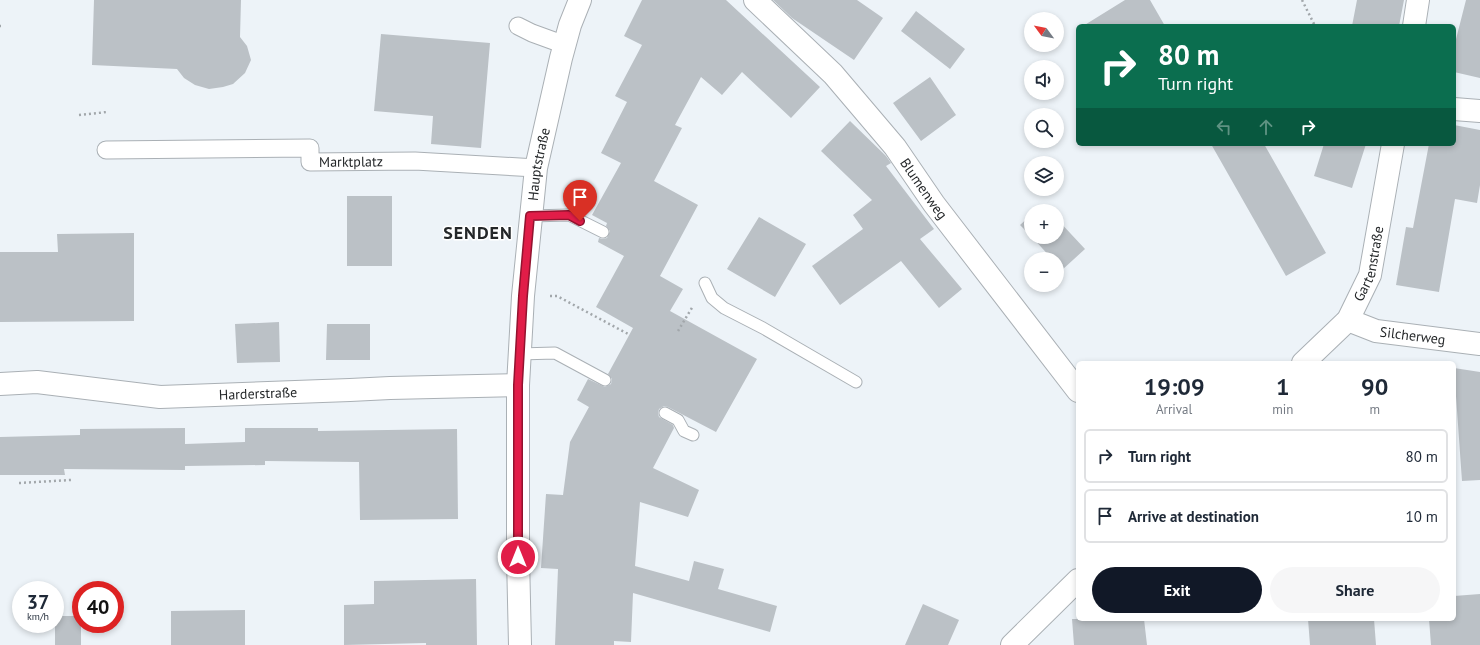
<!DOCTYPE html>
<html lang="en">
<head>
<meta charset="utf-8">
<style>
	body { margin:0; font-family:"PT Sans",sans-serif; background:#f6f6f7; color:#1f2937; height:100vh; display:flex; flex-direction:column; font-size:15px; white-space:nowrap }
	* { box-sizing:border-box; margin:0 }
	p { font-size:13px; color:#747a83 }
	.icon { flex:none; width:22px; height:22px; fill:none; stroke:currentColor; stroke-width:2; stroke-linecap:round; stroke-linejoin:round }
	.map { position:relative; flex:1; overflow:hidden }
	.sheet { position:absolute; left:1076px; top:361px; width:380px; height:260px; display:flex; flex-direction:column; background:#fff; border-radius:6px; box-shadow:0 2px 6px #0003 }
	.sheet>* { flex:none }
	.banner { position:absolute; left:1076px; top:24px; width:380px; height:122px; border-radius:6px; box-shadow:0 2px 6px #0003; background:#0b6e4f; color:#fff; overflow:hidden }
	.needle { width:26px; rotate:302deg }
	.buttons { position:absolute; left:1024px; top:12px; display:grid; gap:8px }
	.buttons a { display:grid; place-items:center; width:40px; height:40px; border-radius:50%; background:#fff; box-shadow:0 2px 6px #0003; font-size:20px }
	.speed { position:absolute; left:12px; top:581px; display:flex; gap:8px; font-size:20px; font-weight:700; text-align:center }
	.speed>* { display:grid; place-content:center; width:52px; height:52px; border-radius:50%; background:#fff; box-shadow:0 2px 6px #0003; line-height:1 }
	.speed small { font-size:10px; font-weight:400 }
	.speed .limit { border:6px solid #d22; background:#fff; color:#111 }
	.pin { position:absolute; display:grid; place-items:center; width:34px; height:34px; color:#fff; margin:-41px -17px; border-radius:50% 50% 50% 0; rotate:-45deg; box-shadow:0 0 4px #0007 }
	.pin .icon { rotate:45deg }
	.me { position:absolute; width:44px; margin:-22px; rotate:0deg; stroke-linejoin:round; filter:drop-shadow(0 0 3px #0008) }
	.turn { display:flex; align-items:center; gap:14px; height:84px; padding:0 16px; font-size:18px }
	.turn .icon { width:52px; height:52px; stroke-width:2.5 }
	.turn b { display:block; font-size:28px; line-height:34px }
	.lanes { display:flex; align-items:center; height:38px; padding:0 16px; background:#0003; justify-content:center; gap:20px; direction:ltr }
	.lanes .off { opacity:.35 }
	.eta { display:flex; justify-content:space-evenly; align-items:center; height:68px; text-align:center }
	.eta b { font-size:24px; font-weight:700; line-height:28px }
	.button { display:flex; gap:8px; margin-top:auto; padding:8px 16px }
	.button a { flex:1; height:46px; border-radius:24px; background:#111827; color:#fff; font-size:16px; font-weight:700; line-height:46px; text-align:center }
	.button a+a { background:#f6f6f7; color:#1f2937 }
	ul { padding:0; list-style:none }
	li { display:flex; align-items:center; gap:12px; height:54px; margin:0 8px 6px; padding:0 8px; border:2px solid #e0e1e3; border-radius:6px }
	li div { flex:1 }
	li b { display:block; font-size:15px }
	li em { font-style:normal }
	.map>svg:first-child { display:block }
	.building { fill:#bbc1c6 }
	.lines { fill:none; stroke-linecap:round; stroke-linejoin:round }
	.service-casing { stroke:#aab0b5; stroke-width:13 }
	.pedestrian-casing { stroke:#aab0b5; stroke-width:19 }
	.minor-casing { stroke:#aab0b5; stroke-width:24 }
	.tertiary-casing { stroke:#aab0b5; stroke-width:24 }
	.path { stroke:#a2a7ab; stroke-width:2.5; stroke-dasharray:2 3; stroke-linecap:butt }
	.service { stroke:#fff; stroke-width:11 }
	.pedestrian { stroke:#fff; stroke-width:17 }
	.minor { stroke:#fff; stroke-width:22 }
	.tertiary { stroke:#fff; stroke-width:22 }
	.route-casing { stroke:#92132f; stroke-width:10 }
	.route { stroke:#e11d48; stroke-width:7 }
	.labels { text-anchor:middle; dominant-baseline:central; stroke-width:3; stroke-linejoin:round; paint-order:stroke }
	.street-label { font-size:14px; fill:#242729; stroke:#fff }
	.district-label { font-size:18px; font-weight:bold; letter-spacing:1px; fill:#242729; stroke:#fff }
</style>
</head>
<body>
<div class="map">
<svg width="1480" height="645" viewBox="0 0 1480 645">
	<rect width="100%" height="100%" fill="#edf3f8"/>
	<!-- building -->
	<path class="building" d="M 94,0 L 241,0 L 240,37 L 247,46 L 251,60 L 245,73 L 233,84 L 223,87 L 209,89 L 195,85 L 184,78 L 177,69 L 92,65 Z
		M 642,0 L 726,0 L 820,87 L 791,118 L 742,72 L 722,95 L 701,77 L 675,125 L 682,128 L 654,181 L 698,205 L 660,276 L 683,289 L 670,311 L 757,359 L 716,432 L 668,407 L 664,406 L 659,409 L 658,413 L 659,417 L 673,425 L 674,428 L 653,468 L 699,490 L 688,517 L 640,502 L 635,566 L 689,581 L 694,561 L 724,569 L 718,589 L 777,606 L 770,632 L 633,593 L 631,642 L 614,641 L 614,645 L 555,645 L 558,569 L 541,568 L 546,494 L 563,495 L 570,442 L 589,407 L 577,400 L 588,379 L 605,387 L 611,384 L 612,379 L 608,374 L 633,328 L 596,307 L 624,256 L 598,242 L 599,238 L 603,239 L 607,238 L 610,231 L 606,226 L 607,223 L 592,215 L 621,163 L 601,153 L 627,102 L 615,96 L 642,45 L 624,36 Z
		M 773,0 L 857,0 L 883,18 L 854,60 L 792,18 Z
		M 1125,0 L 1150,0 L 1165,26 L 1083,26 Z
		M 1357,0 L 1404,0 L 1399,26 L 1352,26 Z
		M 1466,0 L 1480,0 L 1480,78 L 1454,72 L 1454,47 Z
		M 916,11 L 965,49 L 950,69 L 901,31 Z
		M 381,34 L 490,43 L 481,148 L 431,144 L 433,116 L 374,111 Z
		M 930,77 L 956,115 L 921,141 L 893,103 Z
		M 850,121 L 886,156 L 891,163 L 886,166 L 934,229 L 920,239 L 962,289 L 939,308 L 901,261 L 840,305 L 812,266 L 863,229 L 853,215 L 872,200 L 821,151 Z
		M 1454,125 L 1480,130 L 1480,185 L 1477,203 L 1455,199 L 1439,292 L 1396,285 L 1406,227 L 1413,228 L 1429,144 L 1454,144 Z
		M 1211,144 L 1264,144 L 1326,253 L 1286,276 Z
		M 1324,144 L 1366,144 L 1352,188 L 1314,176 Z
		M 347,196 L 392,196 L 392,266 L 347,266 Z
		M 1031,215 L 1031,236 L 1020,225 Z
		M 759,217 L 806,244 L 775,297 L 727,269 Z
		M 1057,219 L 1085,249 L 1062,270 L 1057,265 L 1057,259 L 1052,259 L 1032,237 L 1057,237 Z
		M 134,233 L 134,321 L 0,322 L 0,252 L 58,252 L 57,234 Z
		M 279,322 L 280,362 L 237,363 L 235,324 Z
		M 327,324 L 370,324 L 370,360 L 326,360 Z
		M 1454,368 L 1480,372 L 1480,480 L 1462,481 Z
		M 185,428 L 185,444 L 245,442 L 245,428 L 318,428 L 318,431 L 457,429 L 458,519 L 360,520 L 359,462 L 265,461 L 265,465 L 185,466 L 185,470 L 64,469 L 65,475 L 0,475 L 0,437 L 80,435 L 80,429 Z
		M 476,579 L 477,645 L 426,645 L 426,643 L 344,645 L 344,605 L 374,604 L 374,581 Z
		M 1480,594 L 1480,645 L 1431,645 L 1429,619 L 1454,619 L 1454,596 Z
		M 923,604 L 959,620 L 948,645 L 905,645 Z
		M 245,610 L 245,645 L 171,645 L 171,611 Z
		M 55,616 L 81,616 L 81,645 L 55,645 Z
		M 1072,619 L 1144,619 L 1147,645 L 1074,645 Z
		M 1308,619 L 1374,619 L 1376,645 L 1310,645 Z"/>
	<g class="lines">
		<!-- service casing -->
		<g class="service-casing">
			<path id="service" d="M 530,216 L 569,215 L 603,232
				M 705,283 L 712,298 L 724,308 L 763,328 L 856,382
				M 519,354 L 555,353 L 605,380
				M 665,413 L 678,420 L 684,431 L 693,435"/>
		</g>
		<!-- pedestrian casing -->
		<g class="pedestrian-casing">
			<g id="pedestrian">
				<path d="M 518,26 L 532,33 L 565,45"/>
				<path id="s1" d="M 106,150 L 310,148 L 310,162 L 415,161 L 536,168"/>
			</g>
		</g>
		<!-- minor casing -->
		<g class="minor-casing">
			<g id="minor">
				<path id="s2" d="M 755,0 L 833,74 L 895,147 L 934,204 L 1078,391"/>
				<path d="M 1414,26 L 1418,0"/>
				<path d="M 1454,109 L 1480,111"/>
				<path id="s3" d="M 1348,320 L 1376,331 L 1480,344"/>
				<path id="s4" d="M 1303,363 L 1348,320 L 1370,275 L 1393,144"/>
				<path id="s5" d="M 0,384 L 37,382 L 160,397 L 350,390 L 390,388 L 518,385"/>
				<path d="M 1012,645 L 1078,580"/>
			</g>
		</g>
		<!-- tertiary casing -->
		<g class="tertiary-casing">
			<g id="tertiary">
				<path id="s6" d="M 520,645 L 518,557 L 518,385 L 523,296 L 536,168 L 561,58 L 570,25 L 580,0"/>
			</g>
		</g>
		<!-- path -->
		<path class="path" d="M 1302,0 L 1315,26
			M 0,26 L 1,26
			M 79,115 L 107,112
			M 550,296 L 557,296 L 630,335
			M 678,331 L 693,306
			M 19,483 L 71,480"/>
		<!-- service -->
		<use href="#service" class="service"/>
		<!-- pedestrian -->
		<use href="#pedestrian" class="pedestrian"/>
		<!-- minor -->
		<use href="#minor" class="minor"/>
		<!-- tertiary -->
		<use href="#tertiary" class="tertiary"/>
	</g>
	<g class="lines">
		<!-- route casing -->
		<g class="route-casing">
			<path id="route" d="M 518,557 L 518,385 L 523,296 L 530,216 L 569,215 L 580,221"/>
		</g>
		<!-- route -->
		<use href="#route" class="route"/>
	</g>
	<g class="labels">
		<!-- street labels -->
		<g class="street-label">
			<text stroke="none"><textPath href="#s1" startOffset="259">Marktplatz</textPath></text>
			<text stroke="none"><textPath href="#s6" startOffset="482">Hauptstraße</textPath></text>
			<text stroke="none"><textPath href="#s2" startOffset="254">Blumenweg</textPath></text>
			<text stroke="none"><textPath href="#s4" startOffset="123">Gartenstraße</textPath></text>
			<text stroke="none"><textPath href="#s3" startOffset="67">Silcherweg</textPath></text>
			<text stroke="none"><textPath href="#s5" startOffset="259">Harderstraße</textPath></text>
		</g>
		<!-- district labels -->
		<g class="district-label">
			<text x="478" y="232">SENDEN</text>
		</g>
	</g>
</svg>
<div class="buttons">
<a><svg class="needle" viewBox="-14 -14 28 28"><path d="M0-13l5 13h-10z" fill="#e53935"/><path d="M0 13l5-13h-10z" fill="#747a83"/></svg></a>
<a><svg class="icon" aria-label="sound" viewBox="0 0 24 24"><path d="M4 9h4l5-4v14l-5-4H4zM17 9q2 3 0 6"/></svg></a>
<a><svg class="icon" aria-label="search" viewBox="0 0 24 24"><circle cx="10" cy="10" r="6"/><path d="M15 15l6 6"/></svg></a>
<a><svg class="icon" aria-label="layers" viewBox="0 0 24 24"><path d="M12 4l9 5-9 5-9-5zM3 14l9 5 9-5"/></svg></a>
<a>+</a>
<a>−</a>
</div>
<div class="speed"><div>37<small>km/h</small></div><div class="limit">40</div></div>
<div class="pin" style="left:580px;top:221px;background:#d93025"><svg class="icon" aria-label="arrive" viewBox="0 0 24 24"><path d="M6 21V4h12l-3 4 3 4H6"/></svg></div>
<svg class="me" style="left:518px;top:557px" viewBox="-20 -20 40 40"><circle r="17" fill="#e11d48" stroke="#fff" stroke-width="3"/><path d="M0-11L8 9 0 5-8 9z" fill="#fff"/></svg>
<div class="banner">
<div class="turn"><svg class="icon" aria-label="right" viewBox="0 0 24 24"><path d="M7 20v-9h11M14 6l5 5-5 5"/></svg><div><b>80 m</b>Turn right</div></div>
<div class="lanes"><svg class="icon off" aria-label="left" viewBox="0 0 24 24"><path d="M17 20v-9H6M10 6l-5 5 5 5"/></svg><svg class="icon off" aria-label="ahead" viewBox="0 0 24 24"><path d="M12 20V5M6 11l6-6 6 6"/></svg><svg class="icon" aria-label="right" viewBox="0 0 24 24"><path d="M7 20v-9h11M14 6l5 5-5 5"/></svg></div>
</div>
<section class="sheet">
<div class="eta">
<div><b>19:09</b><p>Arrival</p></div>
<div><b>1</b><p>min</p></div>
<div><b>90</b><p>m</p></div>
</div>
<ul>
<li><svg class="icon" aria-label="right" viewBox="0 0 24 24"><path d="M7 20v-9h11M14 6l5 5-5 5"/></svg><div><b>Turn right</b></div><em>80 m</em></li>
<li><svg class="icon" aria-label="arrive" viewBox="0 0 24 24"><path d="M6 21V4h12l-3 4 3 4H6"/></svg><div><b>Arrive at destination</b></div><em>10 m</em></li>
</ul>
<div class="button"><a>Exit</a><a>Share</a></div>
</section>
</div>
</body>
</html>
